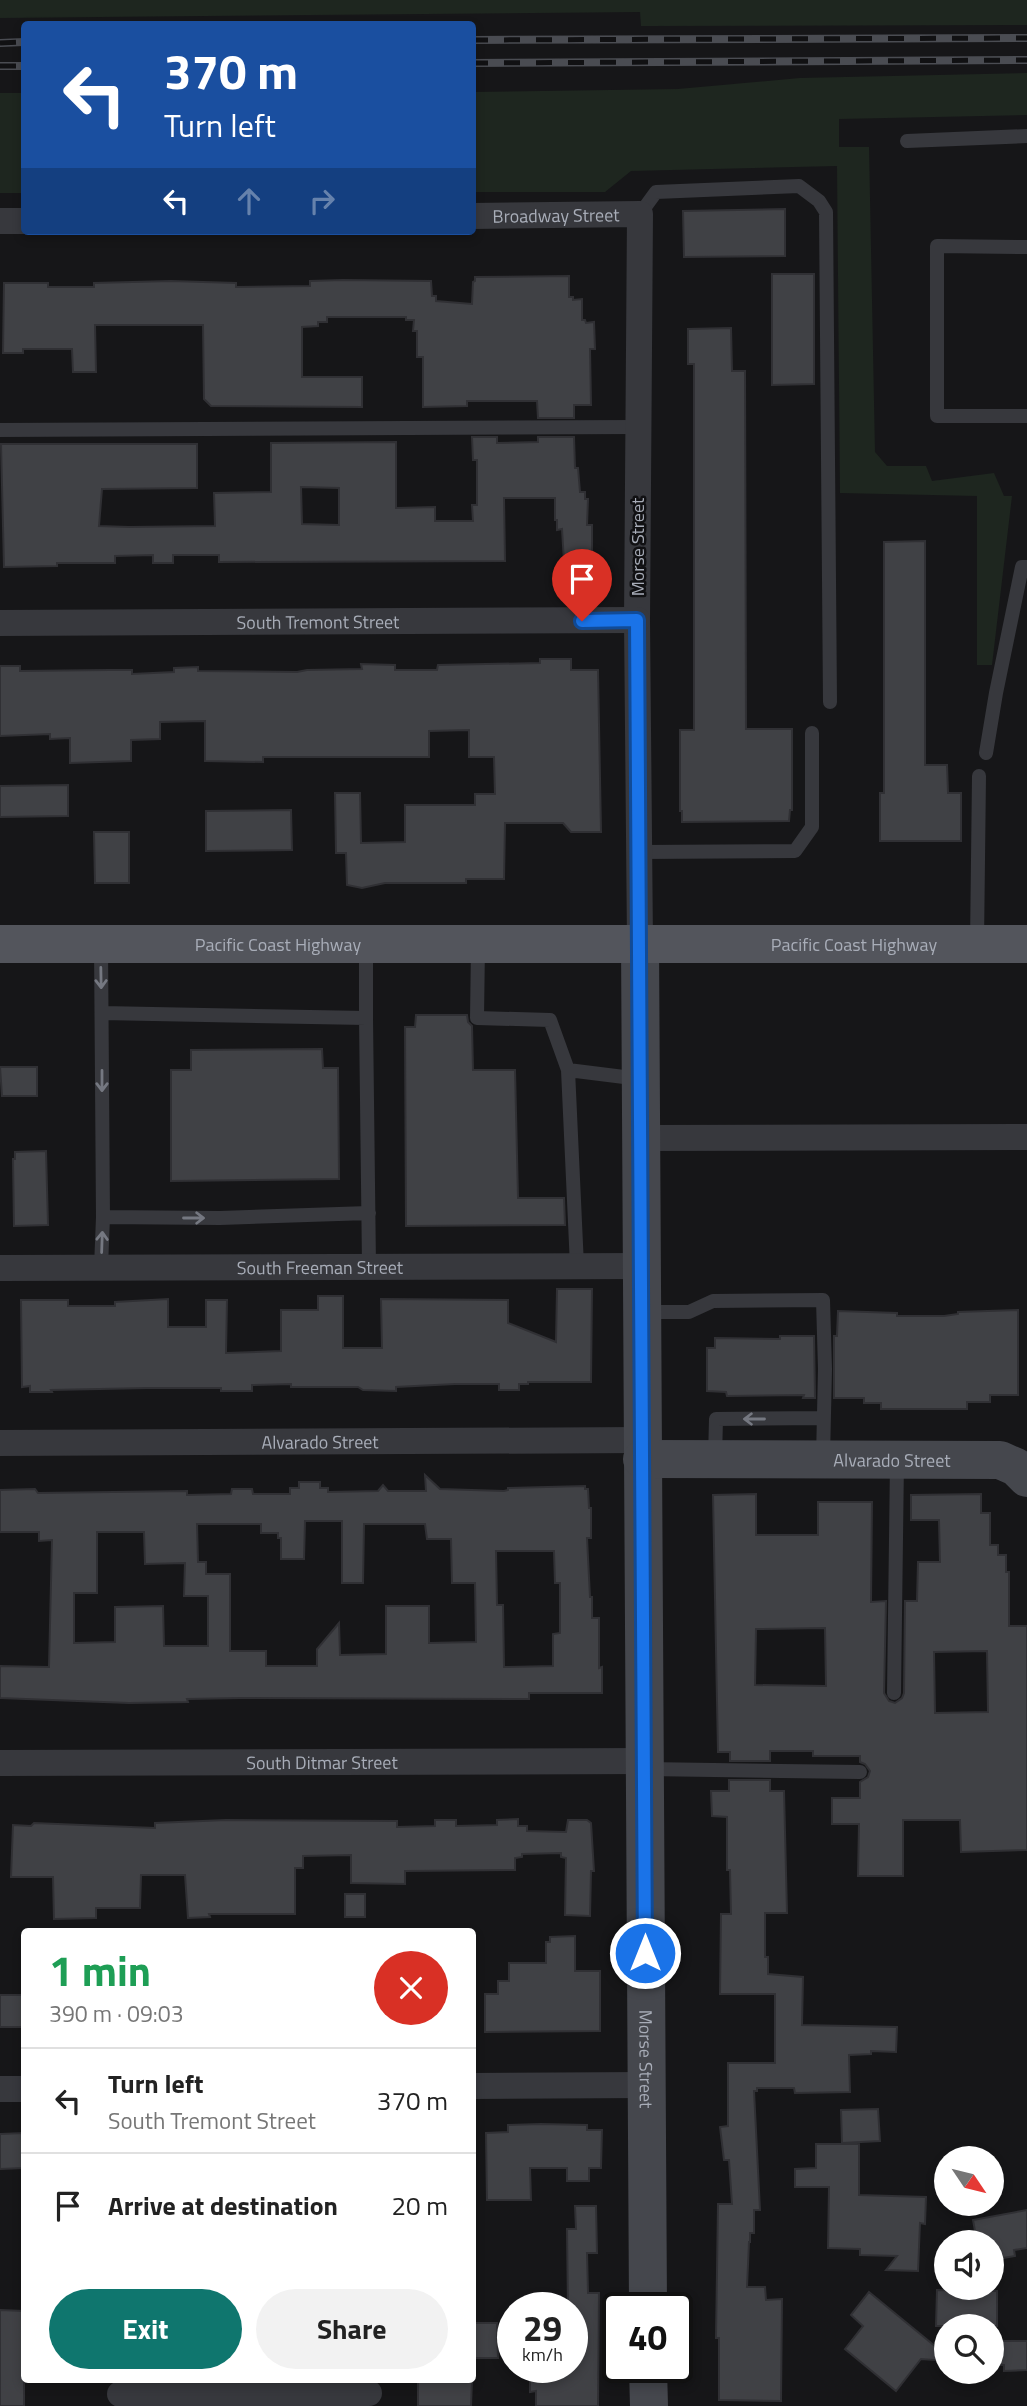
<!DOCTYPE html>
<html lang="en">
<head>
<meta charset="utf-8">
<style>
	body { margin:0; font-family:"Titillium Web",sans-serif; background:#f2f2f2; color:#222; height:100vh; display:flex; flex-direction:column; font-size:26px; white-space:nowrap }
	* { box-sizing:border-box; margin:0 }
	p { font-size:23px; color:#767676 }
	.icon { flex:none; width:38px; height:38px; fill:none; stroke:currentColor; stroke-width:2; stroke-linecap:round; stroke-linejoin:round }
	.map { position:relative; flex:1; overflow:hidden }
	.side { position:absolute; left:21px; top:1928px; width:455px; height:455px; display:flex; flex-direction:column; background:#fff; border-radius:7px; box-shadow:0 4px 10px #0003 }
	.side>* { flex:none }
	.hud { position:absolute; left:21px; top:21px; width:455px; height:214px; border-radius:7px; box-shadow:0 4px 10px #0003; background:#1a4fa0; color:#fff; overflow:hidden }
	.needle { width:46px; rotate:125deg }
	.fabs { position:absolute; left:934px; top:2146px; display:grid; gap:14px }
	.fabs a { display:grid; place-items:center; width:70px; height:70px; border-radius:50%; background:#fff; box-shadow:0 4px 10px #0003; font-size:35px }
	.speed { position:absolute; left:497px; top:2292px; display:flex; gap:14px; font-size:35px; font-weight:700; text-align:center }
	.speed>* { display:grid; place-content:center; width:91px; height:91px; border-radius:50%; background:#fff; box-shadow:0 4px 10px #0003; line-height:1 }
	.speed small { font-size:18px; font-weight:400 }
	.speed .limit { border:4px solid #111; border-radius:10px; background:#fff; color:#111 }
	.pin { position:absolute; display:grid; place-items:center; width:60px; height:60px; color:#fff; margin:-72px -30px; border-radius:50% 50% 50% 0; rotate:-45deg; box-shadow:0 0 7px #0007 }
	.pin .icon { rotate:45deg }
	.me { position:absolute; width:77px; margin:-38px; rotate:0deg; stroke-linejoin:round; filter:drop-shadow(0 0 5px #0008) }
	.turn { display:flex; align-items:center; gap:24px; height:147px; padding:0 28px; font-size:32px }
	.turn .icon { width:91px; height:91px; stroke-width:2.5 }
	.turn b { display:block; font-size:49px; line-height:60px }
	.lanes { display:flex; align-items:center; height:66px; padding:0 28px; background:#0003; justify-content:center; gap:35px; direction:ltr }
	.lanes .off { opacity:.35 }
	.round { display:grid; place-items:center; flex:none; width:74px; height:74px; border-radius:37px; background:#f2f2f2 }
	.overview { display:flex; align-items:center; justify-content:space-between; height:119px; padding:0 28px }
	h1 { font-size:42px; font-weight:700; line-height:52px; color:#1e9e55 }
	.primary-button { display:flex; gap:14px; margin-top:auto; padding:14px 28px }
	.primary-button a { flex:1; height:80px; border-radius:42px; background:#0f766e; color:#fff; font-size:28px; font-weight:700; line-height:80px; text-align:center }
	.primary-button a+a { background:#f2f2f2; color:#222 }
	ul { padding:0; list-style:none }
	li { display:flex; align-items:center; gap:21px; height:105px; padding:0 28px; border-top:2px solid #e0e0e0 }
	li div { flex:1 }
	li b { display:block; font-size:26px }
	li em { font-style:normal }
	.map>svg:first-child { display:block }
	.green { fill:#1e261f }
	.building { fill:#404145; stroke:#303034; stroke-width:2; fill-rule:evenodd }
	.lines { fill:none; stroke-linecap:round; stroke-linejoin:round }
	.lane { stroke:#37383d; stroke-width:14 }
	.street { stroke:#37383d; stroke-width:26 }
	.secondary { stroke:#45474d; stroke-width:38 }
	.primary { stroke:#53555c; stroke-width:38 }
	.rail-casing { stroke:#4a4c52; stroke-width:8 }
	.rail { stroke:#111113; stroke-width:5; stroke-dasharray:16; stroke-linecap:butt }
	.oneway { stroke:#757881 }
	.route-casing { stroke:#114b97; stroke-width:18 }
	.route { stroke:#1a73e8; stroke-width:12 }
	.labels { text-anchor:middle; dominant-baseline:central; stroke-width:5; stroke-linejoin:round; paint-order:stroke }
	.street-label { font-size:18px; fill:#a8adb8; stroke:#111113 }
</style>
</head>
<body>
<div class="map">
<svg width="1027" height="2406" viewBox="0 0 1027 2406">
	<rect width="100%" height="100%" fill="#161618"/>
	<!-- green -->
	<path class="green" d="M 0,0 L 1027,0 L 1027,25 L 641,26 L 640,12 L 0,18 Z
		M 1027,73 L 1027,115 L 839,119 L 839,147 L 869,147 L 875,452 L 887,466 L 926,466 L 932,481 L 994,473 L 1004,496 L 1012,496 L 992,665 L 977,665 L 977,496 L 840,493 L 837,166 L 631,171 L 605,192 L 473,192 L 473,92 L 678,89 L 800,78 Z
		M 0,93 L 24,93 L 24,193 L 0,193 Z"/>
	<!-- building -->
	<path class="building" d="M 785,209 L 785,256 L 684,257 L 683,211 Z
		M 772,274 L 814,274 L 814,384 L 772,385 Z
		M 569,276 L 569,297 L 573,297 L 573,300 L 582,299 L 582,320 L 585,320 L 586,323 L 594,322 L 595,349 L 590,349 L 591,405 L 574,405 L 574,418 L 538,418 L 537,401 L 467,401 L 467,406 L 423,407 L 423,357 L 417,357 L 417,331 L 413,331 L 414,320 L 406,320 L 406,317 L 327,317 L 327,322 L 318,322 L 318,326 L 302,327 L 302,377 L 362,377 L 362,407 L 211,406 L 204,399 L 203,325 L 95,325 L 96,372 L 73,372 L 72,349 L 23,349 L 23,353 L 3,353 L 4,283 L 48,283 L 48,287 L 94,287 L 94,283 L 171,281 L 236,283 L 236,287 L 310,286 L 310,281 L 343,280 L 431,281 L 432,296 L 436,296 L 436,301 L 472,304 L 473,282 L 475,281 L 475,277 Z
		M 731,328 L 732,371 L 745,371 L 746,729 L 792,729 L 792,810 L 790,810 L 789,821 L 682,822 L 682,811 L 680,811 L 680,730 L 694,730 L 694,364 L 688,364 L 688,329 Z
		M 472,437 L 497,437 L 497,443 L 538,442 L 538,437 L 574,437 L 575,468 L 578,468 L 580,492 L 585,492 L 585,499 L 588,499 L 587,525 L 592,525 L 592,562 L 564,562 L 562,529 L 557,530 L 557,520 L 555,520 L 555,498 L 504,498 L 505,561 L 219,562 L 219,555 L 173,555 L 173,563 L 153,563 L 153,555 L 115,556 L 115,563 L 57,563 L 57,566 L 4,567 L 1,444 L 197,444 L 197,488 L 102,489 L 99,526 L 129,527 L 215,526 L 214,493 L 271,492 L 271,443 L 396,442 L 396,508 L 435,507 L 435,521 L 473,521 L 472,505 L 477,505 L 477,460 L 473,460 ZM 301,487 L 339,488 L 339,525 L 302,524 Z
		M 925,541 L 925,765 L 947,765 L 948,793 L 961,793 L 961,841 L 880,841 L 880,793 L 884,793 L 884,542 Z
		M 540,659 L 571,659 L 571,670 L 598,670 L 601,832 L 571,832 L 563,823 L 505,823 L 504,879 L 466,879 L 466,883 L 385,883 L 362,888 L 347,885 L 346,853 L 336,853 L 335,793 L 360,793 L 361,843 L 405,842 L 405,805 L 475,805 L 475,794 L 495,794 L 494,757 L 469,757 L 469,730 L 429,731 L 429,757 L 263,757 L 263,762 L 205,761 L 205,721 L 160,722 L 160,739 L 131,740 L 131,761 L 70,763 L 70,738 L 50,739 L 50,734 L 0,736 L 0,666 L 20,666 L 20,671 L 109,670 L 132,670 L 132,674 L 174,672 L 174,668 L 198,667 L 198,671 L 297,672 L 307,670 L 362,669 L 361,664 L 395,665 L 395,670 L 437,670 L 438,665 L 540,663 Z
		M 68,785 L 68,816 L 0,817 L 0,786 Z
		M 291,810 L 292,850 L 206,851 L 206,811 Z
		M 94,832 L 129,832 L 129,883 L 95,883 Z
		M 416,1015 L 467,1015 L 468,1022 L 472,1026 L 473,1070 L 515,1070 L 518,1198 L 564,1198 L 565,1225 L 406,1226 L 405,1027 L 415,1027 Z
		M 322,1049 L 323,1068 L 338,1068 L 339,1179 L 171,1181 L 171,1070 L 191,1070 L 191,1050 Z
		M 0,1067 L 37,1067 L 37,1096 L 2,1096 Z
		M 46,1151 L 48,1225 L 14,1226 L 13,1159 L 15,1159 L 15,1152 Z
		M 557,1289 L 592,1289 L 591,1382 L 528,1382 L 528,1384 L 519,1384 L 519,1390 L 499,1390 L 499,1384 L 455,1384 L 396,1387 L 396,1391 L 363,1390 L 358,1387 L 291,1387 L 291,1384 L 252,1385 L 252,1391 L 221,1391 L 221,1388 L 148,1388 L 51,1390 L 52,1392 L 30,1392 L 30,1386 L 22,1387 L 21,1300 L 68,1300 L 68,1306 L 115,1306 L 115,1302 L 168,1299 L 168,1327 L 206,1327 L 206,1300 L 227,1300 L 226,1353 L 281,1351 L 281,1310 L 318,1310 L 318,1296 L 343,1296 L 343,1348 L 382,1348 L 381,1299 L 508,1300 L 508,1323 L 556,1342 Z
		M 1018,1310 L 1018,1395 L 990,1395 L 990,1402 L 967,1402 L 967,1409 L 881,1409 L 881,1403 L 864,1403 L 864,1398 L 834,1398 L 834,1336 L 837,1336 L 838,1311 L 897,1313 L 897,1316 L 944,1316 L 958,1314 L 958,1312 Z
		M 780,1336 L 814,1336 L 815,1398 L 803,1398 L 804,1395 L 727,1396 L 726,1392 L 707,1391 L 707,1348 L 715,1348 L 715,1338 L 780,1339 Z
		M 425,1475 L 440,1489 L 504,1491 L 508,1490 L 508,1488 L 585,1486 L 585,1489 L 588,1489 L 589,1508 L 591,1508 L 591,1538 L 587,1538 L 590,1597 L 592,1597 L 592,1618 L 599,1618 L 599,1668 L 602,1667 L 602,1693 L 529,1693 L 529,1699 L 241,1698 L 187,1699 L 188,1702 L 129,1703 L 0,1698 L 0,1666 L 49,1667 L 52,1540 L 39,1541 L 39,1532 L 0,1532 L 0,1490 L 35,1489 L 38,1493 L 187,1491 L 187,1495 L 231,1494 L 232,1489 L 252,1489 L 253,1494 L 290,1494 L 290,1488 L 299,1488 L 299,1482 L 320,1482 L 320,1488 L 328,1488 L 328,1492 L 378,1491 L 383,1485 L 388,1491 L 426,1491 ZM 305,1521 L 342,1521 L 342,1583 L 363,1583 L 364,1524 L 425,1524 L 427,1539 L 451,1539 L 452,1583 L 475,1583 L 476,1642 L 429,1643 L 429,1606 L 386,1606 L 386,1654 L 340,1655 L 339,1623 L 317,1649 L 317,1666 L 266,1666 L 266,1651 L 230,1651 L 230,1574 L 206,1574 L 206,1562 L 198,1562 L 197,1524 L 261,1524 L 261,1533 L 278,1533 L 278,1538 L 281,1538 L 281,1559 L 304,1559 ZM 97,1532 L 144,1532 L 145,1564 L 185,1563 L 184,1596 L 208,1596 L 208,1646 L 164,1646 L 163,1606 L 115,1607 L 115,1642 L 74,1643 L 74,1593 L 97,1593 ZM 496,1551 L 554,1551 L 555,1583 L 560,1583 L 560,1633 L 553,1634 L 553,1666 L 504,1667 L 503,1605 L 497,1605 Z
		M 756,1494 L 756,1535 L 818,1535 L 818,1502 L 872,1502 L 871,1602 L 886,1601 L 884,1693 L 889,1701 L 895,1703 L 902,1698 L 904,1693 L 905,1601 L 917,1601 L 918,1562 L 940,1562 L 939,1520 L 911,1520 L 911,1495 L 981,1494 L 981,1513 L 990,1513 L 990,1545 L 998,1545 L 998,1555 L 1006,1555 L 1006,1572 L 1009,1572 L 1009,1626 L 1027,1626 L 1027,1850 L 961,1852 L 960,1820 L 903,1820 L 903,1876 L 858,1876 L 859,1824 L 832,1824 L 832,1798 L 860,1798 L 860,1782 L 868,1777 L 870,1771 L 865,1764 L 860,1762 L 860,1756 L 813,1756 L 813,1751 L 770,1751 L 770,1761 L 730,1761 L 730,1752 L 718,1752 L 713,1495 ZM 825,1628 L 826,1686 L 755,1685 L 756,1629 ZM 987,1651 L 988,1712 L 935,1713 L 934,1652 Z
		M 729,1780 L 770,1780 L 770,1791 L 784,1791 L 787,1913 L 765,1913 L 765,1957 L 768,1957 L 768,1974 L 803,1977 L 802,2025 L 897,2027 L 896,2052 L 871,2051 L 871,2054 L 849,2055 L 850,2092 L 795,2093 L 794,2088 L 757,2088 L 757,2091 L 754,2091 L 760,2210 L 754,2210 L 754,2233 L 750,2233 L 750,2242 L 749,2242 L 747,2287 L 765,2287 L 766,2300 L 782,2299 L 781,2401 L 719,2400 L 719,2338 L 716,2338 L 718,2204 L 732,2204 L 729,2160 L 724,2160 L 720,2127 L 728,2126 L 728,2063 L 775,2063 L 775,1994 L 720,1994 L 721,1914 L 731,1914 L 730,1870 L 727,1870 L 727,1817 L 712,1816 L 711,1791 L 729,1791 Z
		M 518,1819 L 518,1826 L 527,1826 L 527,1831 L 566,1832 L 568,1820 L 587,1820 L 591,1823 L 594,1871 L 591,1871 L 590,1916 L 565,1915 L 566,1858 L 561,1857 L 561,1853 L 522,1854 L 522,1857 L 515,1858 L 515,1870 L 405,1871 L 405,1884 L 351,1883 L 351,1855 L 303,1856 L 303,1868 L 295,1868 L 295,1914 L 209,1914 L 210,1917 L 188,1918 L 185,1875 L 141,1875 L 140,1908 L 96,1908 L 96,1918 L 54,1919 L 53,1877 L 11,1877 L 13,1825 L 31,1826 L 34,1823 L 155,1828 L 155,1823 L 226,1820 L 397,1821 L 397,1827 L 435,1826 L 435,1820 L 456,1820 L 456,1826 L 497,1825 L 497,1820 Z
		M 345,1894 L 365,1894 L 365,1917 L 345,1917 Z
		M 575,1936 L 575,1971 L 600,1971 L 600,2031 L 485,2032 L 485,1994 L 498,1994 L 498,1981 L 509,1981 L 509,1963 L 546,1963 L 546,1942 L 550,1942 L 550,1937 Z
		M 0,1995 L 24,1995 L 24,2027 L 0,2027 Z
		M 878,2109 L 880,2141 L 842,2143 L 841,2110 Z
		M 541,2124 L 587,2125 L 587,2130 L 602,2130 L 601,2168 L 589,2168 L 589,2181 L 567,2181 L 567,2168 L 530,2168 L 531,2200 L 487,2200 L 486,2133 L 508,2132 L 508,2125 Z
		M 24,2133 L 24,2168 L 0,2169 L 0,2134 Z
		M 816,2144 L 859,2144 L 859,2195 L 926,2197 L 925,2224 L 920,2223 L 918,2271 L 886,2270 L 897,2256 L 860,2255 L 860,2249 L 828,2248 L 829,2187 L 795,2187 L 795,2169 L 816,2168 Z
		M 575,2206 L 596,2206 L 597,2253 L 587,2253 L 588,2293 L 599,2293 L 598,2406 L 536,2406 L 536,2391 L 530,2392 L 530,2368 L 572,2368 L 572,2308 L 568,2308 L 567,2229 L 576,2229 Z
		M 1027,2210 L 1027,2248 L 1014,2250 L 1015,2256 L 992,2260 L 992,2242 L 977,2242 L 973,2220 Z
		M 937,2290 L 997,2291 L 997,2326 L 936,2326 Z
		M 869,2292 L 947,2356 L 947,2361 L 921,2359 L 896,2391 L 845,2349 L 863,2326 L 851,2315 Z
		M 0,2310 L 24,2311 L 24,2406 L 0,2406 Z
		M 472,2323 L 497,2323 L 498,2358 L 472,2358 Z
		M 992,2341 L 1027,2341 L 1027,2370 L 1004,2371 L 1004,2365 L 992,2365 Z
		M 418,2380 L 472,2380 L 471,2406 L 418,2406 Z"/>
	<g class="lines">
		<!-- lane -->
		<path class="lane" d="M 907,141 L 1027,136
			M 640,214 L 656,192 L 799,186 L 819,201 L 826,212 L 830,702
			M 1027,247 L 937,246 L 937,416 L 1027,416
			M 0,430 L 637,427
			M 986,753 L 996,693 L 1022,567 L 1027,567
			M 640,852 L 795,851 L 812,827 L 812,733
			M 977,943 L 979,776
			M 101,945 L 103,1217 L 220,1218 L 369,1213
			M 366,945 L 366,1018
			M 478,946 L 477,1018 L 550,1020 L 568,1070 L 577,1266
			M 102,1013 L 366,1018 L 369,1266
			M 568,1070 L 640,1079
			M 101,1267 L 103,1217
			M 644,1312 L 689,1312 L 713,1301 L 823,1300 L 825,1369 L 823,1458
			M 715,1458 L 716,1419 L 823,1418
			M 894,1693 L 897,1461
			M 646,1769 L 860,1772"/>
		<!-- street -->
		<g class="street">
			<path id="s1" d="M 472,216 L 640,214 L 637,620 L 640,943"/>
			<path d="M 0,221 L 24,221"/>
			<path id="s2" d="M 0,623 L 637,620"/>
			<path d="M 642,1138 L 1027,1137"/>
			<path id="s3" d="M 0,1268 L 642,1266"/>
			<path id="s4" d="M 0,1443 L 642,1440"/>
			<path id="s5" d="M 0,1763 L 645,1761"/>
			<path d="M 472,2086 L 646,2085"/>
			<path d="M 0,2089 L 24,2089"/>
			<path d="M 120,2394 L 369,2393"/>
		</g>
		<!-- secondary -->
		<g class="secondary">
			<path id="s6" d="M 640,943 L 648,2308"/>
			<path id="s7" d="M 642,1459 L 1000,1460 L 1016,1467 L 1027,1478"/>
			<path d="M 648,2368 L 649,2406"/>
		</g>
		<!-- primary -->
		<path class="primary" id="s8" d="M 0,944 L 1027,944"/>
		<!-- rail casing -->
		<g class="rail-casing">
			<path id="rail" d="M 472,40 L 1027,38
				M 0,43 L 24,42
				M 472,63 L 1027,60
				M 0,66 L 24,66"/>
		</g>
		<!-- rail -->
		<use href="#rail" class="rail"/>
	</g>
	<!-- one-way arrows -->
	<defs><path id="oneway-shaft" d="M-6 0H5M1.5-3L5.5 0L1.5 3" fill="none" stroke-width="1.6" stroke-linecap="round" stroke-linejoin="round" transform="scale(1.75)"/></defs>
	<g class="oneway">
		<use href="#oneway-shaft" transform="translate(101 978) rotate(89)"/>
		<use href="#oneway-shaft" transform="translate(102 1081) rotate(90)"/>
		<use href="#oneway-shaft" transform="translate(194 1218)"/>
		<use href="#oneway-shaft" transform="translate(102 1242) rotate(-88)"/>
		<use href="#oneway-shaft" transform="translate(754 1419) rotate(180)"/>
	</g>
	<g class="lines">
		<!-- route casing -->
		<g class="route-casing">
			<path id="route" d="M 582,621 L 637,620 L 645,1953"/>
		</g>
		<!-- route -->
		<use href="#route" class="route"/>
	</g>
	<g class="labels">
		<!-- street labels -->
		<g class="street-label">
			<text stroke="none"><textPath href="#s1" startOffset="84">Broadway Street</textPath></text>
			<text transform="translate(637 547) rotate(-90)">Morse Street</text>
			<text stroke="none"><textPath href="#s2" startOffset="318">South Tremont Street</textPath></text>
			<text stroke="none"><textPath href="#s8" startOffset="278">Pacific Coast Highway</textPath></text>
			<text stroke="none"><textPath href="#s8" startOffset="854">Pacific Coast Highway</textPath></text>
			<text stroke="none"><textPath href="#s3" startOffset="320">South Freeman Street</textPath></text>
			<text stroke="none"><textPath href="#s4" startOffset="320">Alvarado Street</textPath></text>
			<text stroke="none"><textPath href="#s7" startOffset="250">Alvarado Street</textPath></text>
			<text stroke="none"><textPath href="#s5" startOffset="322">South Ditmar Street</textPath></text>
			<text stroke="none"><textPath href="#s6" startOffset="1116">Morse Street</textPath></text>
		</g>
	</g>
</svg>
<div class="fabs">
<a><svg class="needle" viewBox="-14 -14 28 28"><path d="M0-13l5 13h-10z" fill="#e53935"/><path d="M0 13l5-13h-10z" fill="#767676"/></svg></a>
<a><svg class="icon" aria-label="sound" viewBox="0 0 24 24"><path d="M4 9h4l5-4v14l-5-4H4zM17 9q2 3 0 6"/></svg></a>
<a><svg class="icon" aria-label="search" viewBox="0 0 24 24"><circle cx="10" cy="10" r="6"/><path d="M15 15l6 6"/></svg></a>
</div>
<div class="speed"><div>29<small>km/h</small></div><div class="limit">40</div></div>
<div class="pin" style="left:582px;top:621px;background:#d93025"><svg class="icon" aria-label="arrive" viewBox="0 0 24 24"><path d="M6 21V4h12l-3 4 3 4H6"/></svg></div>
<svg class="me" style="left:645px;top:1953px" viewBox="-20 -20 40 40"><circle r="17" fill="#1a73e8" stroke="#fff" stroke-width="3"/><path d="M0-11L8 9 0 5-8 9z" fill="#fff"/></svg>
<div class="hud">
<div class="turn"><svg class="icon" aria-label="left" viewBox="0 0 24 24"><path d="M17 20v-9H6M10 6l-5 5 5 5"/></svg><div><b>370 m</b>Turn left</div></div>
<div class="lanes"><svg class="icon" aria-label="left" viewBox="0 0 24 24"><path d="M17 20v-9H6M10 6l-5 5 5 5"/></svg><svg class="icon off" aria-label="ahead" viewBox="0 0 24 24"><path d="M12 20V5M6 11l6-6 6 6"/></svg><svg class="icon off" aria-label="right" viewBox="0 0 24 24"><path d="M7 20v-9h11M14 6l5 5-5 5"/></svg></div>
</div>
<section class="side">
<div class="overview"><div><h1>1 min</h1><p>390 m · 09:03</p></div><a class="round" style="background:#d93025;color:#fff"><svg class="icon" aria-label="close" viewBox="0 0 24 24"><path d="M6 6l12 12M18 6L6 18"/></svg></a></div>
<ul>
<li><svg class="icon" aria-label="left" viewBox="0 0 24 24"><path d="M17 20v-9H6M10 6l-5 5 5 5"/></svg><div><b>Turn left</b><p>South Tremont Street</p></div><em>370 m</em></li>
<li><svg class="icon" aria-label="arrive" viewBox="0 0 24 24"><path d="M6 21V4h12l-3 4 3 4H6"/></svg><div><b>Arrive at destination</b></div><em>20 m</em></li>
</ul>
<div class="primary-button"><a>Exit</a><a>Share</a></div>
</section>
</div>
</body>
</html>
